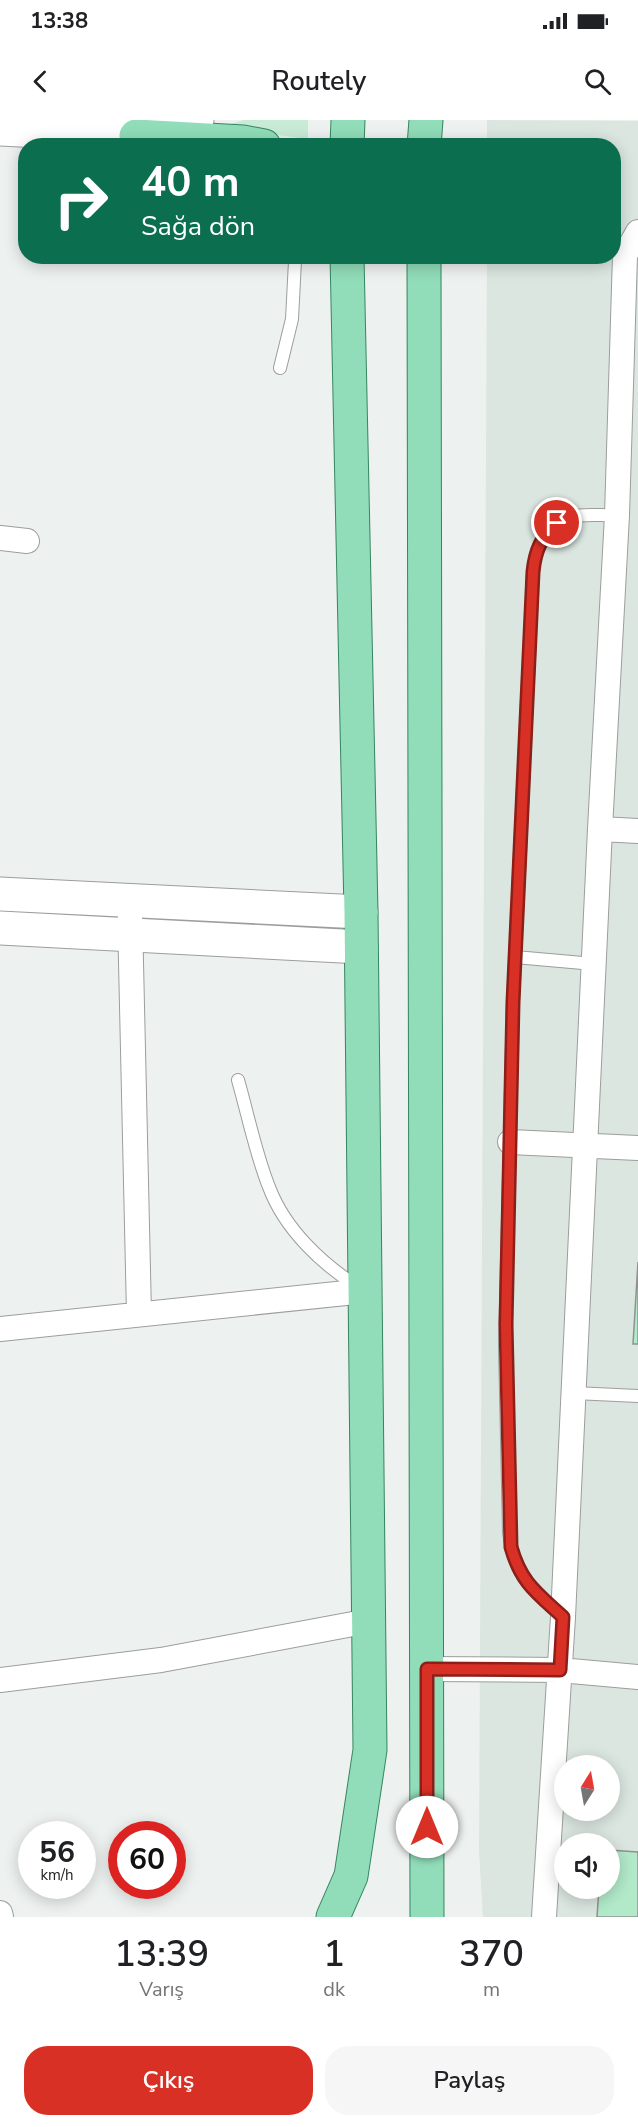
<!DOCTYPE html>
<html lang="tr">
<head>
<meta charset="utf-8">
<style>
	body { margin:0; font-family:"Nunito Sans",sans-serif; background:#f6f6f6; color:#202124; height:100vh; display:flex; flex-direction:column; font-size:22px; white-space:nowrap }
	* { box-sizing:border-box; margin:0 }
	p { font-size:20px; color:#757577 }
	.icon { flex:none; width:33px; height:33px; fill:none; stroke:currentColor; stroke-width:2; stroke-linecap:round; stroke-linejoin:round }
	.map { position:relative; height:1797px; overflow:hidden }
	.panel { display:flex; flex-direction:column; background:#fff; flex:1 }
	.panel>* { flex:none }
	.banner { position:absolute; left:18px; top:18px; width:603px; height:126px; border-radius:24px; box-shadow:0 3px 15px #0003; background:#0b6e4f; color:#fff; overflow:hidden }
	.needle { width:39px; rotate:11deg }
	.fabs { position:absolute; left:554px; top:1635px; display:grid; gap:12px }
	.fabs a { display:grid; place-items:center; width:66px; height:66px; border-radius:50%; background:#fff; box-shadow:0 3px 15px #0003; font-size:30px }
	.speed { position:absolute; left:18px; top:1701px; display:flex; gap:12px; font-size:30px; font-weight:700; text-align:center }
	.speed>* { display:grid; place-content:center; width:78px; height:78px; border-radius:50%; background:#fff; box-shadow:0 3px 15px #0003; line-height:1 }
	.speed small { font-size:15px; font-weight:400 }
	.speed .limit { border:9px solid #d22; background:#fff; color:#111 }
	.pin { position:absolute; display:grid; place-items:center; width:51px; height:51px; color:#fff; margin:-26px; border:3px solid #fff; border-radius:50%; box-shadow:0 2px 6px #0007 }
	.me { position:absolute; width:66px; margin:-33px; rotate:0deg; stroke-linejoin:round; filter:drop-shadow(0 0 4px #0008) }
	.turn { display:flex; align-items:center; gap:21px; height:126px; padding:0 24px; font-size:27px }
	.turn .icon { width:78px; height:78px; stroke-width:2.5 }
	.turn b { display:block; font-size:42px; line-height:51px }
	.eta { display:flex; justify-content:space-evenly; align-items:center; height:102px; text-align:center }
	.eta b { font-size:36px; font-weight:600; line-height:42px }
	.button { display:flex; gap:12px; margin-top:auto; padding:12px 24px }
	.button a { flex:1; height:69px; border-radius:24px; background:#d93025; color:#fff; font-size:24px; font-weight:600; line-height:69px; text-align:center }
	.button a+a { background:#f6f6f6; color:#202124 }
	.status { display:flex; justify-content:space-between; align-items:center; height:42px; padding:0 30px; background:#fff; direction:ltr }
	.status svg { height:16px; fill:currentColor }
	header { display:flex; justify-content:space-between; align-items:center; height:78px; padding:0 24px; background:#fff; font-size:27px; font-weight:600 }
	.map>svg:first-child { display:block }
	.built { fill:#dbe6e0; fill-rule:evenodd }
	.green { fill:#c7ebd6 }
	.building { fill:#b1e9c9; stroke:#8f9290; stroke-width:1.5 }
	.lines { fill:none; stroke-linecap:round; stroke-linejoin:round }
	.lane-casing { stroke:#9b9e9c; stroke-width:14 }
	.street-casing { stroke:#9b9e9c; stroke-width:26 }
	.secondary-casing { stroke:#9b9e9c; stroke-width:35 }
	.primary-casing { stroke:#358660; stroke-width:35 }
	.lane { stroke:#fff; stroke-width:12 }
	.street { stroke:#fff; stroke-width:24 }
	.secondary { stroke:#fff; stroke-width:33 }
	.primary { stroke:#91dcb9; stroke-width:33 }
	.route-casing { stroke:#8d1f18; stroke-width:15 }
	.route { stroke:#d93025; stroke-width:10 }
</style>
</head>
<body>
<div class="status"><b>13:38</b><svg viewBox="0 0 49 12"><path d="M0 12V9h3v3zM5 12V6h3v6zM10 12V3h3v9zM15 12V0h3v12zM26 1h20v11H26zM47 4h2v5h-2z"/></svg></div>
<header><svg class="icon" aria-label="back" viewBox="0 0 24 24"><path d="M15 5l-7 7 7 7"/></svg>Routely<svg class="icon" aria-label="search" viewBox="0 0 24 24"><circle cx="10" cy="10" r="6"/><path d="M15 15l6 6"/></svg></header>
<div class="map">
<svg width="638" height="1797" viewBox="0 0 638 1797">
	<rect width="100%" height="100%" fill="#edf1ef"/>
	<!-- built -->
	<path class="built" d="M 487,0 L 638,1 L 638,1797 L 483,1797 L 479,1731 L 487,137 L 614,136 L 614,26 L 487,25 ZM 564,1646 L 609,1646 L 609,1690 L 564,1690 ZM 564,1724 L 609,1724 L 609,1768 L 564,1768 Z"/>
	<!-- green -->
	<path class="green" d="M 244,0 L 308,0 L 308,19 L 220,7 Z"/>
	<!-- building -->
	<path class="building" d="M 638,1142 L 638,1224 L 633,1224 Z
		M 609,1730 L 638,1732 L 638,1797 L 597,1797 L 599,1768 L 609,1768 Z"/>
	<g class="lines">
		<!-- lane casing -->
		<g class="lane-casing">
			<path id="lane" d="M 280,248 L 292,199 L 295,141 L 292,136
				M 515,837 L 594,844
				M 238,960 C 248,995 256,1035 269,1067 C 285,1110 323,1145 361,1169
				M 574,1273 L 638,1276
				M 562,1496 C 531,1468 514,1457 509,1412 L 505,1226 L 513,882 L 533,452 C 535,431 545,402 570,397 C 584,393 602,396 617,395"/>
		</g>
		<!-- street casing -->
		<g class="street-casing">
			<path id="street" d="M 0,418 L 27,421
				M 600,709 L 638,711
				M 130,798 L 139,1194
				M 510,1022 L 638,1028
				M 0,1209 L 365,1171
				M 427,1549 L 560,1550 L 638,1557
				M 0,1560 L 161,1540 L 369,1501
				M 0,1793 L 1,1797
				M 544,1797 L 563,1497 L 600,709 L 617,395 L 625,135 L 638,112"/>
		</g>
		<!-- secondary casing -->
		<g class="secondary-casing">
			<path id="secondary" d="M 0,9 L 136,16 L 197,0
				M 0,774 L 361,792
				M 0,808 L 361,827"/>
		</g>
		<!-- primary casing -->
		<g class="primary-casing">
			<path id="primary" d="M 136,16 L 243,22 L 264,26
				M 347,26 L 348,0
				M 424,26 L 426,0
				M 424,136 L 427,1797
				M 333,1797 L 351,1756 L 370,1630 L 361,792 L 347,136"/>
		</g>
		<!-- lane -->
		<use href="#lane" class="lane"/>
		<!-- street -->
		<use href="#street" class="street"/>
		<!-- secondary -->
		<use href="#secondary" class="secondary"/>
		<!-- primary -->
		<use href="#primary" class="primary"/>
	</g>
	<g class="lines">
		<!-- route casing -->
		<g class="route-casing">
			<path id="route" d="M 427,1707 L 427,1549 L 560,1550 L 563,1497 C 537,1473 521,1463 511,1427 L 506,1204 L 513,882 L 533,452 C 535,431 541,417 557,403"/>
		</g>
		<!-- route -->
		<use href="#route" class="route"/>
	</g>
</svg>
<div class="fabs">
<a><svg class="needle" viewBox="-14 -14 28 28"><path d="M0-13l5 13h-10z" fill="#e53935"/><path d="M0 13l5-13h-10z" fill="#757577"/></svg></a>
<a><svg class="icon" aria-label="sound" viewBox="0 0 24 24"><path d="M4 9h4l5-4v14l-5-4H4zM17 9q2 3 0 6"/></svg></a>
</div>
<div class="speed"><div>56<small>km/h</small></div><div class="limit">60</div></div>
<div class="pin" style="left:557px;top:403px;background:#d93025"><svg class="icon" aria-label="arrive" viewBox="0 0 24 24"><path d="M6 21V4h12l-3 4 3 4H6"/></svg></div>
<svg class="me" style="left:427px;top:1707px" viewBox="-20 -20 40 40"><circle r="19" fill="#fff"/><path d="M0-13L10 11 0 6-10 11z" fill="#d93025"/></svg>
<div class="banner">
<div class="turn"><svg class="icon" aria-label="right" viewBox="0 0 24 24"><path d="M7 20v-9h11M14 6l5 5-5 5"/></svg><div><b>40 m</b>Sağa dön</div></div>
</div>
</div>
<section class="panel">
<div class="eta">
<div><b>13:39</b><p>Varış</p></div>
<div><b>1</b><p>dk</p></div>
<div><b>370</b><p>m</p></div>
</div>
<div class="button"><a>Çıkış</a><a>Paylaş</a></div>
</section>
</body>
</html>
